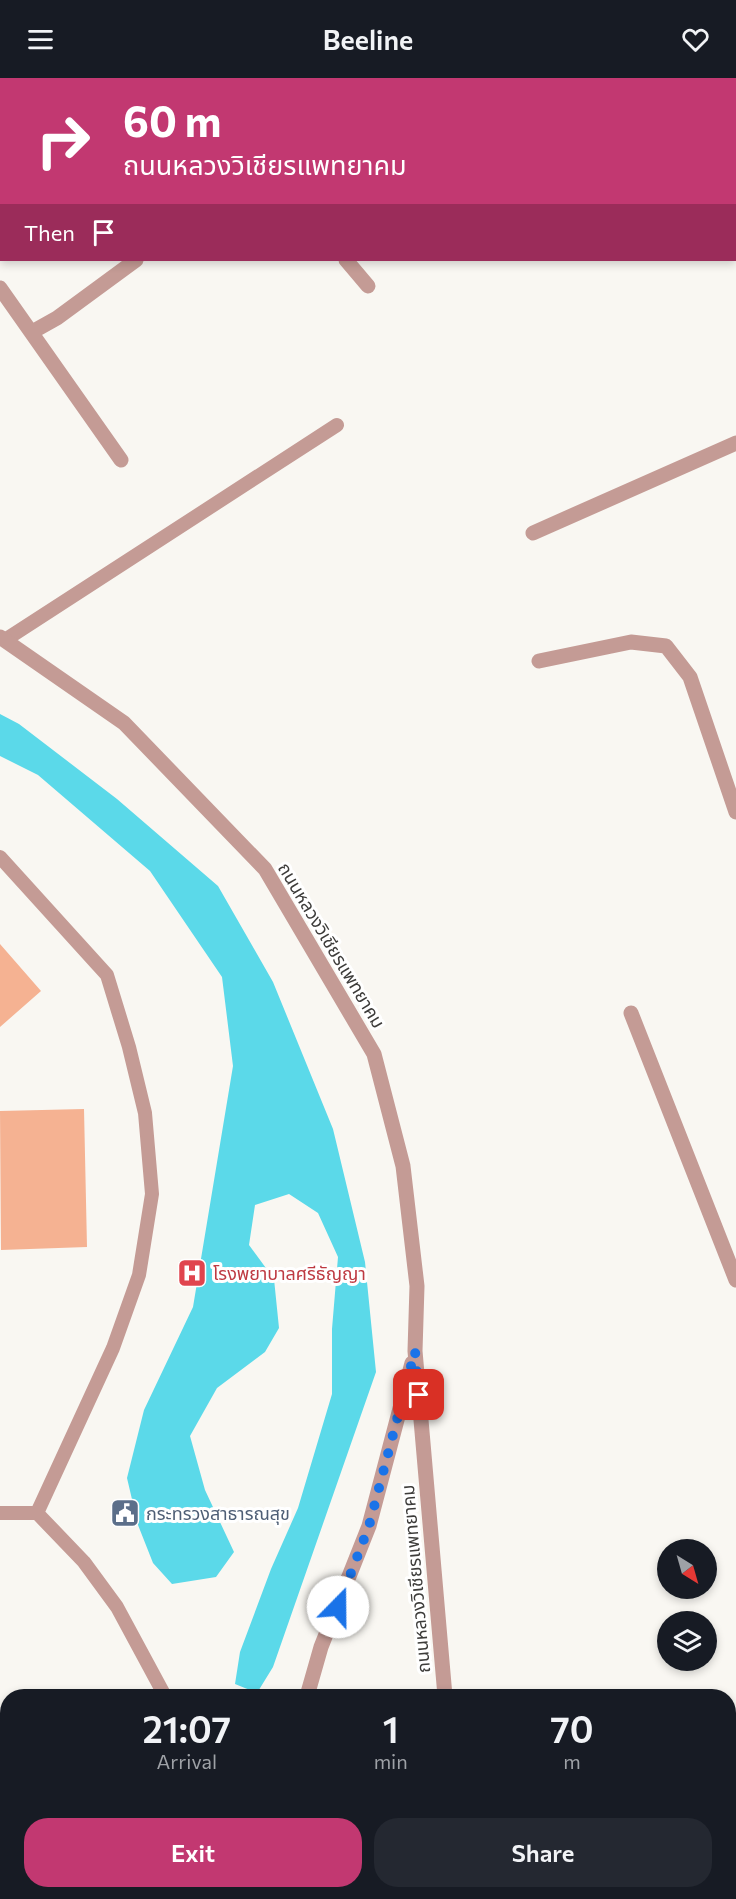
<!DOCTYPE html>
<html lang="en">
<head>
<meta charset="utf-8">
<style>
	body { margin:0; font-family:Commissioner,"Noto Sans Thai",sans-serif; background:#242831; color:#f1f3f6; height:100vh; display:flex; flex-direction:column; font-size:22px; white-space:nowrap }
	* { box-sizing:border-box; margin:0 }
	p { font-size:20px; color:#9ea1a6 }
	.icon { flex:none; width:33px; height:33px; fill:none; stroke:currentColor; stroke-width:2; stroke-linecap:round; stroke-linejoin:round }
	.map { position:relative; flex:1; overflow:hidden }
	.details { position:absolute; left:0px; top:1611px; width:736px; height:210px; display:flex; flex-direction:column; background:#171b24; border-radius:24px 24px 0 0; box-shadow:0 3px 9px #0003 }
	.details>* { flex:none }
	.top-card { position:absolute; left:0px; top:0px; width:736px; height:183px; box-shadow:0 3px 9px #0003; background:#c23871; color:#fff; overflow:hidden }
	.needle { width:39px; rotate:143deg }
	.buttons { position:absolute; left:657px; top:1461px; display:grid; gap:12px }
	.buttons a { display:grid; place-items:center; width:60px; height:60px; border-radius:50%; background:#171b24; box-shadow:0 3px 9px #0003; font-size:30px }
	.pin { position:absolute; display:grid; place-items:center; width:51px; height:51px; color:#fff; margin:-26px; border-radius:12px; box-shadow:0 3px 9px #0006 }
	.me { position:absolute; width:66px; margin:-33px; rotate:22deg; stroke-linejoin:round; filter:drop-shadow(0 0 4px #0008) }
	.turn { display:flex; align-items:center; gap:21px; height:126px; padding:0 24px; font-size:27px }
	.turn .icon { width:78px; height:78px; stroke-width:2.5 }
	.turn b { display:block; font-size:42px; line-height:51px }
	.then { display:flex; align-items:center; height:57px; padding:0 24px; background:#0003; gap:12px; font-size:22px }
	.eta { display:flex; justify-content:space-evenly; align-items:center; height:102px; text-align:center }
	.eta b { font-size:36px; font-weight:600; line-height:42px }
	.button { display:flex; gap:12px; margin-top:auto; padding:12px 24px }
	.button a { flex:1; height:69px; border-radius:24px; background:#c23871; color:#fff; font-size:24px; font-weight:600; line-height:69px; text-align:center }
	.button a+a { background:#242831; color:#f1f3f6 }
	header { display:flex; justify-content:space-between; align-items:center; height:78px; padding:0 24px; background:#171b24; font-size:27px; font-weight:600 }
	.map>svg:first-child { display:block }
	.green { fill:#c4d6a2 }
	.water { fill:#5bd9e9 }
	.building { fill:#f5b292 }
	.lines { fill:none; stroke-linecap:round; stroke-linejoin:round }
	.path { stroke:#a09e9b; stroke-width:4; stroke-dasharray:3 4.5; stroke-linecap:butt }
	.service { stroke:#c49b95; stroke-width:14 }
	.minor { stroke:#c49b95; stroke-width:15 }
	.route { stroke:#1a73e8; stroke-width:10; stroke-dasharray:0 18 }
	.labels { text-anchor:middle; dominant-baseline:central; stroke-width:6; stroke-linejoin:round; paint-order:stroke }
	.street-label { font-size:18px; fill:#3d3c3a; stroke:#fff }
	.health-label { font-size:18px; fill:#be3a42; stroke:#fff; text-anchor:start }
	.service-label { font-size:18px; fill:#4e5e75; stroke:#fff; text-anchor:start }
</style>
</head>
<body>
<header><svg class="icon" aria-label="menu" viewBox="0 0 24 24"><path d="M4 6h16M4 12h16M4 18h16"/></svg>Beeline<svg class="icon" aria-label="heart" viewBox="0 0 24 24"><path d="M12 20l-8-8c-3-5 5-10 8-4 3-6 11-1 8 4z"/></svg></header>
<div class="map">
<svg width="736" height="1821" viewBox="0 0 736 1821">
	<rect width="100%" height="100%" fill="#f9f7f2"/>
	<!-- green -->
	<path class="green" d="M 258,1814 L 345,1814 L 357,1819 L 357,1821 L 259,1821 Z
		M 375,1814 L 470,1814 L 469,1821 L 375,1821 Z"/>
	<!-- water -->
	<path class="water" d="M 0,636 L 19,646 L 117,721 L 218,808 L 273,904 L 333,1051 L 365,1184 L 376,1294 L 273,1589 L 257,1615 L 235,1606 L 240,1574 L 271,1491 L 298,1430 L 332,1316 L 332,1251 L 338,1179 L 318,1135 L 289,1116 L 255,1127 L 249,1167 L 274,1201 L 279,1250 L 265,1274 L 217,1310 L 190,1358 L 205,1412 L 234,1474 L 216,1499 L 172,1506 L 153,1485 L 138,1447 L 127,1400 L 144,1332 L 193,1229 L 233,988 L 222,899 L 150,793 L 38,697 L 0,678 Z"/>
	<!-- building -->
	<path class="building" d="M 0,866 L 41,913 L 0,949 Z
		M 84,1031 L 87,1169 L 1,1172 L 0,1033 Z"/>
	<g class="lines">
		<!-- path -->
		<path class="path" d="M 350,1814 C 360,1819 371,1820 381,1814"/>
		<!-- service -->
		<path class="service" d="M 5,562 L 337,347
			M 0,779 L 107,897 L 129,969 L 145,1035 L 152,1116 L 139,1197 L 113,1270 L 37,1435
			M 0,1435 L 37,1435 L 84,1484 L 117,1529 L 165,1618
			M 194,1814 L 195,1821
			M 653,1814 L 654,1821"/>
		<!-- minor -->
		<path class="minor" d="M 192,0 L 193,2
			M 620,0 L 621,2
			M 381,2 L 383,0
			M 735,160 L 736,161
			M 346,182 L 368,208
			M 0,210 L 121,382
			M 32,254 L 57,240 L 136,182
			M 533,455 L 736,365
			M 0,559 L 124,645 L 265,791 L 374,976 L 403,1088 L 417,1208 L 415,1273 L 445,1618
			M 539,583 L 631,564 L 666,568 L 690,599 L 736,734
			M 631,935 L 736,1202
			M 307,1618 L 321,1569 L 369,1448 L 412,1285
			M 729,1740 L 736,1740
			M 729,1810 L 736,1810
			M 238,1814 L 239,1821
			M 501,1821 L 502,1814
			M 526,1821 L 544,1815 L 602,1814"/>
	</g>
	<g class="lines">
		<!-- route -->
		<path class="route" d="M 338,1529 L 369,1448 L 415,1273 L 419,1317"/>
	</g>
	<!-- icons -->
	<defs>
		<g id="hospital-square" transform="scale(1.5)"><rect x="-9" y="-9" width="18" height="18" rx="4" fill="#e0444e" stroke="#fff"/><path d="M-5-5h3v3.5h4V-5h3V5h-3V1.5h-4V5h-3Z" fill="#fff"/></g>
		<g id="civic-square" transform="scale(1.5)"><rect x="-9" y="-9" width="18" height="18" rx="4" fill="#5c6f8a" stroke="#fff"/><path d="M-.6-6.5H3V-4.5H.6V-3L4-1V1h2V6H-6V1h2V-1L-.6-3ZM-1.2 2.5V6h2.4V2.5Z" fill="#fff"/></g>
	</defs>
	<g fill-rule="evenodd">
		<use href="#hospital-square" x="192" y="1195"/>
		<use href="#civic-square" x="125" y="1435"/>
	</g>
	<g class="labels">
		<!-- street labels -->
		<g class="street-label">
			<text transform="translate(332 867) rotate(59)">ถนนหลวงวิเชียรแพทยาคม</text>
			<text transform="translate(415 1501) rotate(-95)">ถนนหลวงวิเชียรแพทยาคม</text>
		</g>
		<!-- health labels -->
		<g class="health-label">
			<text x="213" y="1195">โรงพยาบาลศรีธัญญา</text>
		</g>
		<!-- service labels -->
		<g class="service-label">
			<text x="146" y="1435">กระทรวงสาธารณสุข</text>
		</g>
	</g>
</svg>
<div class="buttons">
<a><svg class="needle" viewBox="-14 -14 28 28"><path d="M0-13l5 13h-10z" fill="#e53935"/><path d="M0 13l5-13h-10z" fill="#9ea1a6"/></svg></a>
<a><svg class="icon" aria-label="layers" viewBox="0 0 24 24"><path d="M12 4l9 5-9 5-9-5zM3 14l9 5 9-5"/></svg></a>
</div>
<div class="pin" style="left:419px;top:1317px;background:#d93025"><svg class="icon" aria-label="arrive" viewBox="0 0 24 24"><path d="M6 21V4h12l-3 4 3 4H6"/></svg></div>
<svg class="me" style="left:338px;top:1529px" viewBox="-20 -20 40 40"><circle r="19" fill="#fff"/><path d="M0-13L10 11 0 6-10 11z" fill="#1a73e8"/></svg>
<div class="top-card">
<div class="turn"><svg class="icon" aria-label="right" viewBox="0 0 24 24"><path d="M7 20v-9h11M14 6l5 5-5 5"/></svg><div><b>60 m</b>ถนนหลวงวิเชียรแพทยาคม</div></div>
<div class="then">Then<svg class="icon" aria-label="arrive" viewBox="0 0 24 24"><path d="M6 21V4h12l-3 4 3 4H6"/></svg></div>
</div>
<section class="details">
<div class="eta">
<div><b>21:07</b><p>Arrival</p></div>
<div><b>1</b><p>min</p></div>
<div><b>70</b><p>m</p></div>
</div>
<div class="button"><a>Exit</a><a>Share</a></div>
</section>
</div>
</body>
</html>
